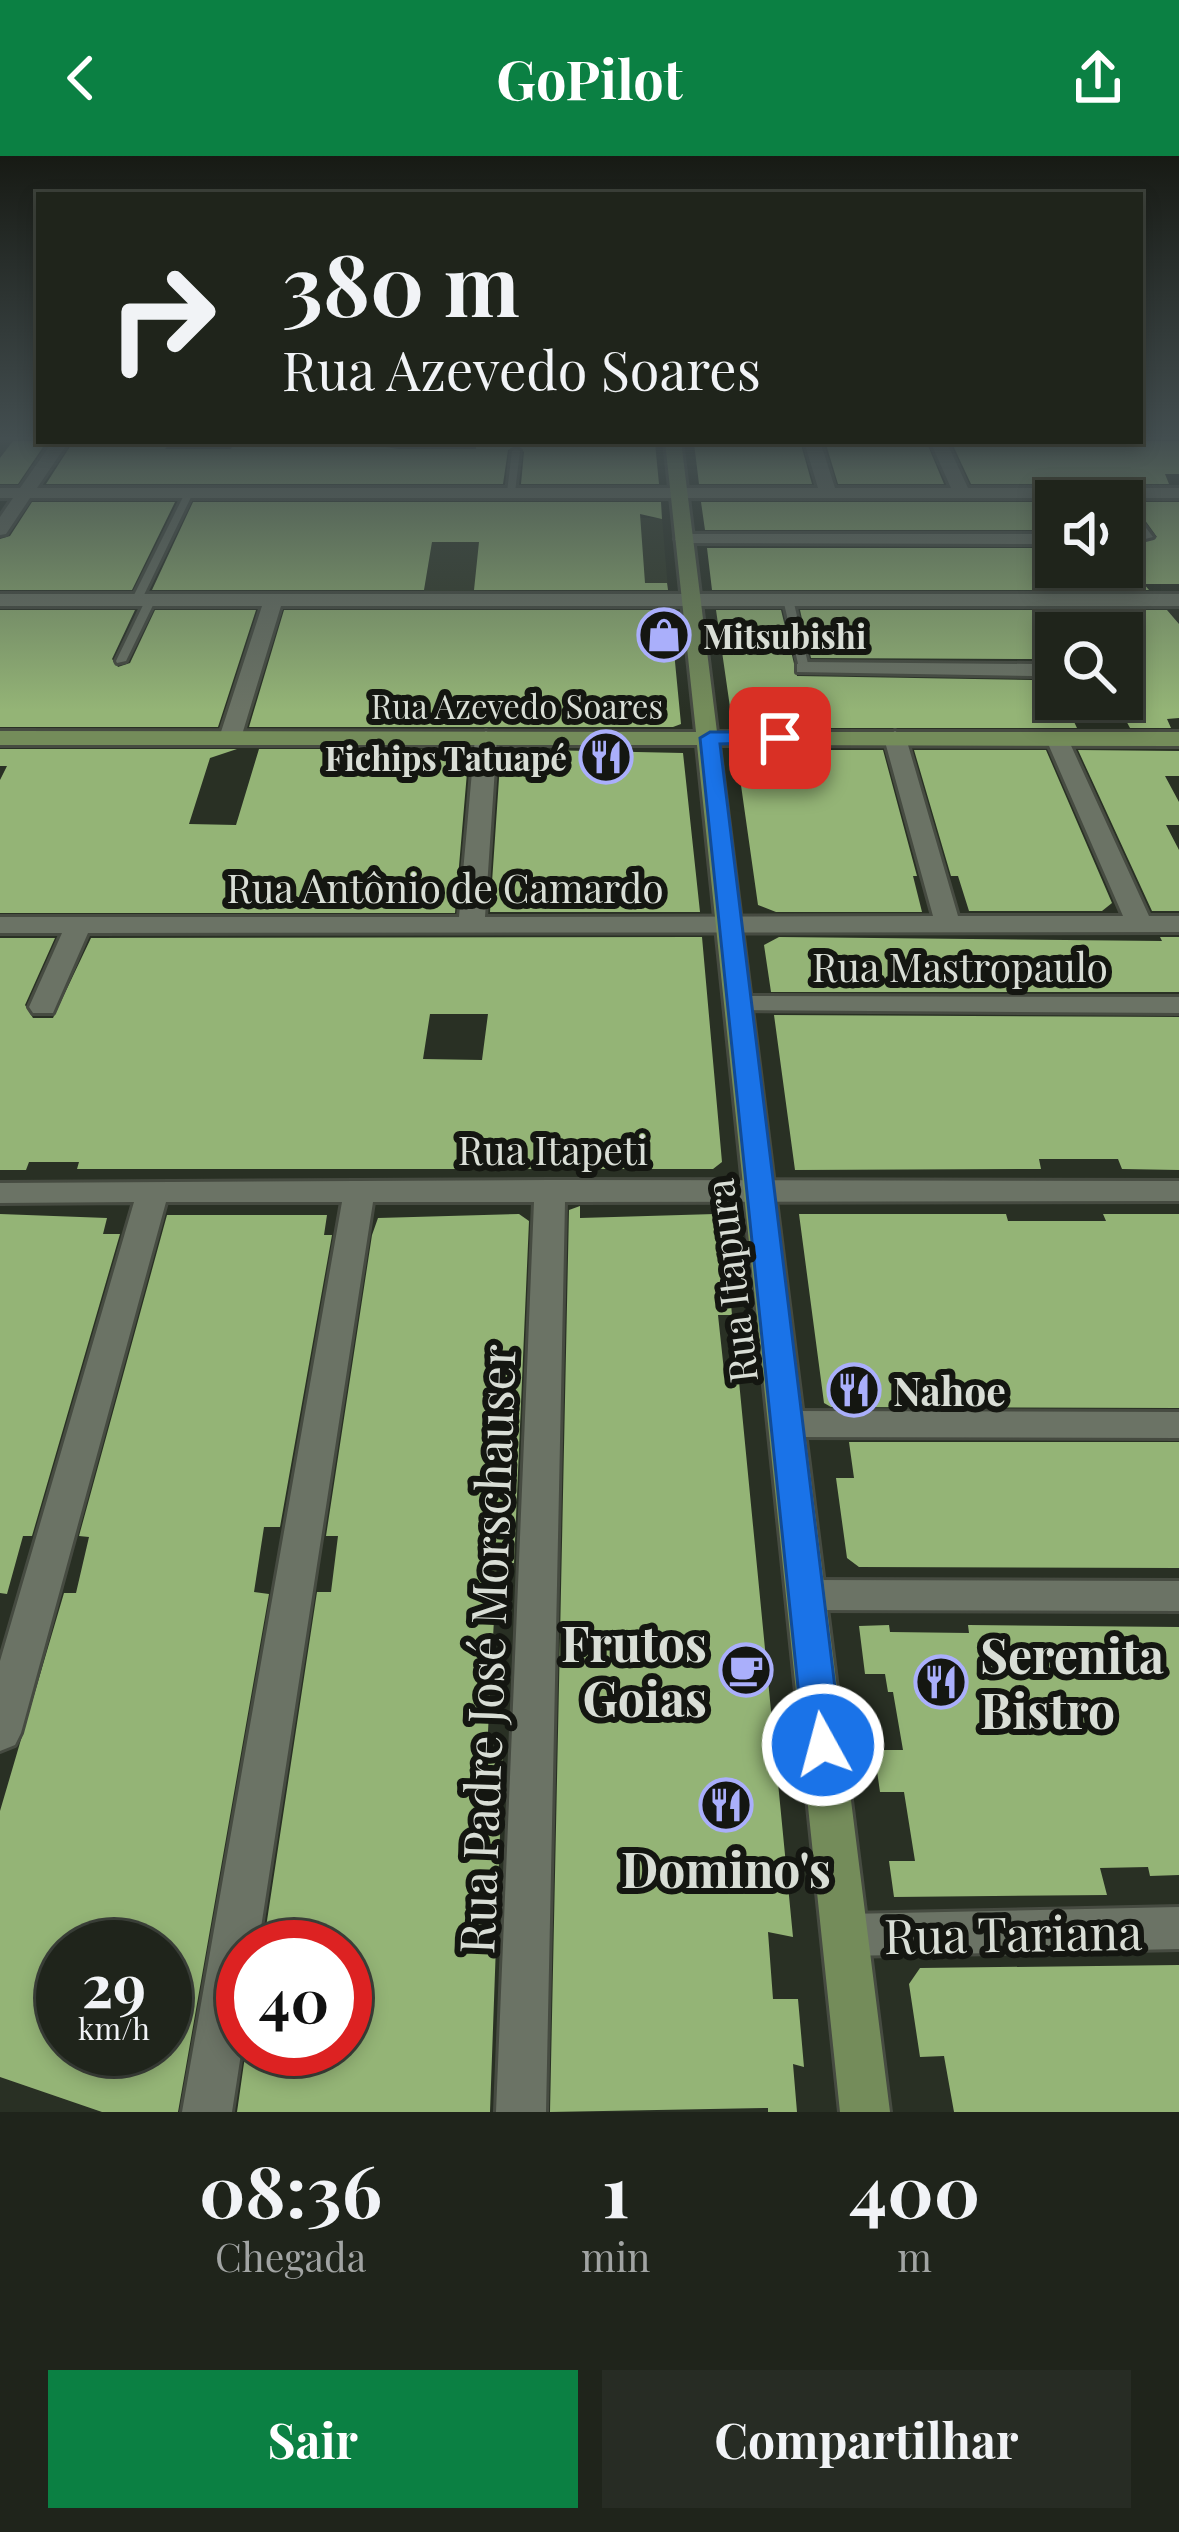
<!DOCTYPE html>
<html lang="pt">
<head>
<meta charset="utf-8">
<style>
	body { margin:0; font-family:"Playfair Display",serif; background:#272c24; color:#f1f3f6; height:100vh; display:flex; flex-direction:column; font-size:45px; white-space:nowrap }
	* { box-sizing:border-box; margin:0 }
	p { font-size:39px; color:#a1a4a3 }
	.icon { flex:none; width:66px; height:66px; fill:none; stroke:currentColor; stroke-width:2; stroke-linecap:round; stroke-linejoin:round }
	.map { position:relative; height:1956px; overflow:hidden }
	.sheet { display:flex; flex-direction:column; background:#1f241b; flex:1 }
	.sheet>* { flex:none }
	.top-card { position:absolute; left:36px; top:36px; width:1107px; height:252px; border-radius:0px; box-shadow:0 6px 18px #0003,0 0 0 3px #3c413a; background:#1f241b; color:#f1f3f6; overflow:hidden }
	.buttons { position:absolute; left:1035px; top:324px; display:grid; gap:24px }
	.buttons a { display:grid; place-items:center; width:108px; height:108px; border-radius:0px; background:#1f241b; box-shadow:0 6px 18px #0003,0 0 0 3px #3c413a; font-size:60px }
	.speed { position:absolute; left:36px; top:1764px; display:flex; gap:24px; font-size:60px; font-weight:700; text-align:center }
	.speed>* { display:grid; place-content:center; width:156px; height:156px; border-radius:50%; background:#1f241b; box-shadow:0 6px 18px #0003,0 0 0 3px #3c413a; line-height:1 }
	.speed small { font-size:30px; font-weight:400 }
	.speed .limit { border:18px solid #d22; background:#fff; color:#111 }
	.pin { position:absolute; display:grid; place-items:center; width:102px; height:102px; color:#fff; margin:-51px; border-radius:24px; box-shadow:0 6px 18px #0006 }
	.me { position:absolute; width:132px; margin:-66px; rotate:353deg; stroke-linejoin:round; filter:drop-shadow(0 0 9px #0008) }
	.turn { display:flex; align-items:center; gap:42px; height:252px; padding:0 48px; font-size:54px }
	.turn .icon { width:156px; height:156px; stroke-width:2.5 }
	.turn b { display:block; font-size:84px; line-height:102px }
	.eta { display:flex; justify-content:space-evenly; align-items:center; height:204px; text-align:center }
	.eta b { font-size:72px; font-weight:700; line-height:84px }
	.action { display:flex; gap:24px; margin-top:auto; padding:24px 48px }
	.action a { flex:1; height:138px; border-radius:0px; background:#0b8043; color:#fff; font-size:48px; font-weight:700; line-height:138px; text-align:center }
	.action a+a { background:#272c24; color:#f1f3f6 }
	header { display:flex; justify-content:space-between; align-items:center; height:156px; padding:0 48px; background:#0b8043; color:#fff; font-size:54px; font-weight:700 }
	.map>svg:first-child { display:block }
	.built { fill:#313a28 }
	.building { fill:#94b476; fill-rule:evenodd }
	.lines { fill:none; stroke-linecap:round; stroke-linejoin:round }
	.lane-casing { stroke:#464b41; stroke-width:6 }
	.street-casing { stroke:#464b41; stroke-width:6 }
	.secondary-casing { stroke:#464b41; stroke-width:6 }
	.lane { fill:#6b7365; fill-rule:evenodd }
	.street { fill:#6b7365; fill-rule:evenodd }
	.secondary { fill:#748c5a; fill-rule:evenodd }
	.route { fill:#1a73e8; stroke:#114b97; stroke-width:3 }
	.labels { text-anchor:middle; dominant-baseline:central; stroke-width:12; stroke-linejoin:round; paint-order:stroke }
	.far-poi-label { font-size:33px; font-weight:bold; fill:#d9ded6; stroke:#141611; text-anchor:start }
	.far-street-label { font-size:33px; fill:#d9ded6; stroke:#141611 }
	.street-label { font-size:39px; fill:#d9ded6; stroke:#141611 }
	.poi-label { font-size:39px; font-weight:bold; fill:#d9ded6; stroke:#141611; text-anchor:start }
	.near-poi-label { font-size:48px; font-weight:bold; fill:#d9ded6; stroke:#141611; text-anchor:end }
	.near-street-label { font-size:48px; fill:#d9ded6; stroke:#141611 }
</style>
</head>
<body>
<header><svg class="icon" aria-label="back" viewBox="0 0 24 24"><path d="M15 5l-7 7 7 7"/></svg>GoPilot<svg class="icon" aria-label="share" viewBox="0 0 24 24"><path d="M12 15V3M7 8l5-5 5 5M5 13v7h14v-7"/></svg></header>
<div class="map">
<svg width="1179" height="1956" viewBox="0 0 1179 1956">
	<rect width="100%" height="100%" fill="#293024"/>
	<!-- built -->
	<path class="built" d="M 436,360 L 662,362 L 668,433 L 424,435 Z"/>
	<!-- building -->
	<path class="building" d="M 13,285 L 47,285 L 18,328 L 0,328 L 0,302 Z
		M 79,285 L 170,286 L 165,293 L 231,293 L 235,285 L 382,285 L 380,290 L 398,293 L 476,293 L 476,288 L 646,285 L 655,287 L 659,328 L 521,328 L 524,296 L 518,289 L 508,294 L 503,328 L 46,328 L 73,286 Z
		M 701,285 L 800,285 L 812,328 L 699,328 L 694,287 Z
		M 825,285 L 926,285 L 944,328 L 838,328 Z
		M 951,285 L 1179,285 L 1179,318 L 1165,318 L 1169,328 L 971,328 Z
		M 32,346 L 175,346 L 132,434 L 0,434 L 0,383 L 10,380 Z
		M 193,346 L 661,346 L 662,363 L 640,358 L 645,427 L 667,427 L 668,434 L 474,434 L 479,386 L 432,386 L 424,434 L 152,434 Z
		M 701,346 L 1056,346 L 1056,374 L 705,374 Z
		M 1132,346 L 1179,346 L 1179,428 L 1144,428 L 1149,434 L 712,434 L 707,392 L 1056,392 L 1056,411 L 1122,411 L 1122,393 L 1157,381 Z
		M 0,454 L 135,454 L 112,503 L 118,511 L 130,507 L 155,454 L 256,454 L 218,571 L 0,571 Z
		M 284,454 L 670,454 L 681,568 L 673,571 L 249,571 Z
		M 781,454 L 797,520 L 1032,524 L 1046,516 L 1032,503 L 811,502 L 800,454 L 1167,454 L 1179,468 L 1179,562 L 1167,563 L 1171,572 L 1130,572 L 1115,544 L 1122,544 L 1122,477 L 1056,477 L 1056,543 L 1063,543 L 1077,572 L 733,572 L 716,454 Z
		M 0,593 L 237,593 L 210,602 L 189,668 L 236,669 L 259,593 L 469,593 L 455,757 L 0,757 L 0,624 L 7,610 L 0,610 Z
		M 501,593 L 683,597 L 700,756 L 490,756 Z
		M 736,594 L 883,594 L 917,720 L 913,720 L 922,756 L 776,756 L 758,749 Z
		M 914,594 L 1046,594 L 1112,747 L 1102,755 L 969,755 L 958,720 L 951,720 Z
		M 1078,594 L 1179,595 L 1179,620 L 1165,620 L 1179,646 L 1179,669 L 1166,669 L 1179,694 L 1179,755 L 1152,755 Z
		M 702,781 L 722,1006 L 713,1013 L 77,1013 L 79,1006 L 29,1006 L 26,1014 L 0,1014 L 0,782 L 55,782 L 25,849 L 33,862 L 53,862 L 91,782 ZM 430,858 L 488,858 L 482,904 L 423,903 Z
		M 779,781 L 1162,785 L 1160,781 L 1179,781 L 1179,836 L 771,836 L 764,789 Z
		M 774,859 L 1179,861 L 1179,1014 L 1122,1013 L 1118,1003 L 1039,1003 L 1041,1013 L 795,1014 Z
		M 580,1050 L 580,1062 L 715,1058 L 723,1063 L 732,1159 L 718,1159 L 724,1215 L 738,1215 L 793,1781 L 768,1776 L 773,1843 L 798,1843 L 804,1911 L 793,1908 L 797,1956 L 768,1956 L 768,1952 L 550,1956 L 569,1054 Z
		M 0,1058 L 107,1062 L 103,1078 L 120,1078 L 32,1380 L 23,1380 L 7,1438 L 0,1437 Z
		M 519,1058 L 529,1065 L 514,1407 L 497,1407 L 487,1594 L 503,1594 L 490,1956 L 237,1956 L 246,1893 L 345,1893 L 345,1791 L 263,1791 L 317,1436 L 331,1436 L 338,1380 L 326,1380 L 372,1079 L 378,1062 Z
		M 799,1058 L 1006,1058 L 1008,1065 L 1106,1065 L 1103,1058 L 1179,1058 L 1179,1252 L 831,1251 L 824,1247 Z
		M 167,1059 L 327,1059 L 324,1079 L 332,1079 L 280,1371 L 264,1371 L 254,1436 L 269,1438 L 178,1956 L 102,1956 L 0,1921 L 0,1655 L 64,1437 L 76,1437 L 89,1381 L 79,1380 ZM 63,1791 L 165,1791 L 165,1893 L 63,1893 Z
		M 849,1286 L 1179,1286 L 1179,1412 L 859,1411 L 847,1402 L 836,1322 L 854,1322 Z
		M 889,1469 L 890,1476 L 969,1477 L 968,1469 L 1179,1471 L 1179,1719 L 1150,1720 L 1148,1711 L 1100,1712 L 1107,1739 L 894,1741 L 889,1705 L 915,1705 L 904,1636 L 880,1636 L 874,1594 L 903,1594 L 893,1536 L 888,1536 L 885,1518 L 865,1518 L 859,1470 Z
		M 1179,1809 L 1179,1956 L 954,1956 L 944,1900 L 920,1901 L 909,1828 L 920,1812 Z"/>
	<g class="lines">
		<!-- lane casing -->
		<g class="lane-casing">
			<path id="lane" d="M 516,293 L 520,295 L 515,336 L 511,339 L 507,336 L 512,295 Z
				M 189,334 L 193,337 L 142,443 L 134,445 L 132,443 L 185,337 Z
				M 151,440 L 156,443 L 126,505 L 117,507 L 116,505 L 146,443 Z
				M 788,440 L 793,443 L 809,512 L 804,515 L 799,512 L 783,443 Z"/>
		</g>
		<!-- street casing -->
		<g class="street-casing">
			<path id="street" d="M 53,285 L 69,285 L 37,332 L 818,332 L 804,285 L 820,285 L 835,332 L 951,332 L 930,285 L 946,285 L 968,332 L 1179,332 L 1179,342 L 1123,342 L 1153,381 L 1122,389 L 1122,379 L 1133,377 L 1122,360 L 1122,345 L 1115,345 L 1121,342 L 30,342 L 6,378 L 0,379 L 0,361 L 13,342 L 0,342 L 0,332 L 20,332 Z
				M 684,378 L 1056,378 L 1056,388 L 678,387 L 675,383 Z
				M 0,438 L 1179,438 L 1179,450 L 281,450 L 241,582 L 230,589 L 219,582 L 262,450 L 0,450 Z
				M 804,506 L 1032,508 L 1042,514 L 1032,520 L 797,516 L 797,508 Z
				M 486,575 L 497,582 L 485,761 L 933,760 L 884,582 L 895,575 L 906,582 L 958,760 L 1123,760 L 1046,583 L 1057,576 L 1068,583 L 1149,760 L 1179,760 L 1179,776 L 88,777 L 53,857 L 33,857 L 29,851 L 62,777 L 0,777 L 0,761 L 459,761 L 475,582 Z
				M 741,840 L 1179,841 L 1179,857 L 731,854 L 727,848 L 731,842 Z
				M 550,1024 L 1179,1025 L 1179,1045 L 565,1046 L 546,1956 L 496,1956 L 534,1046 L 373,1046 L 258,1791 L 243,1791 L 243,1885 L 232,1956 L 182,1956 L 342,1046 L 166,1046 L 21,1577 L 15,1589 L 0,1595 L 0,1505 L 134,1046 L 0,1047 L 0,1027 Z
				M 788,1255 L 1179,1256 L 1179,1282 L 788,1281 L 775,1277 L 770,1268 L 775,1259 Z
				M 806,1424 L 1179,1425 L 1179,1455 L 806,1454 L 792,1450 L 786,1439 L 792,1428 Z
				M 1179,1751 L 1179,1793 L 846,1800 L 830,1794 L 823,1779 L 830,1764 L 846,1758 Z"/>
		</g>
		<!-- secondary casing -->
		<g class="secondary-casing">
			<path id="secondary" d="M 665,285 L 681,285 L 717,576 L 1179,576 L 1179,590 L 719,589 L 890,1956 L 840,1956 L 697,589 L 0,589 L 0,575 L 696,576 Z"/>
		</g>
		<!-- lane -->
		<use href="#lane" class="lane"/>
		<!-- street -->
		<use href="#street" class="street"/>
		<!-- secondary -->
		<use href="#secondary" class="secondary"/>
	</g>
	<!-- sky -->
	<linearGradient id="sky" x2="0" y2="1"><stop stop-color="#171a14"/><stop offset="0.51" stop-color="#434e50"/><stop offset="1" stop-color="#434e50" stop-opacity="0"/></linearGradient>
	<rect width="1179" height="554" fill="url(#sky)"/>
	<!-- route -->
	<path class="route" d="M 780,576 L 787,578 L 787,586 L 720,588 L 842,1589 L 837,1600 L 823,1605 L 809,1600 L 804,1589 L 700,582 L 710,576 Z"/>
	<!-- icons -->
	<defs>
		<g id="shop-ring" transform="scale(2.7)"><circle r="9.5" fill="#141611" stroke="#aaaffb" stroke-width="1.5"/><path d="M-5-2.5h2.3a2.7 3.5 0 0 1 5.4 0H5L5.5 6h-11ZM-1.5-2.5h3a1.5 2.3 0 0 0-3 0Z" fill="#aaaffb"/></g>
		<g id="restaurant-ring" transform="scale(2.7)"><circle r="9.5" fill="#141611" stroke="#aaaffb" stroke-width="1.5"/><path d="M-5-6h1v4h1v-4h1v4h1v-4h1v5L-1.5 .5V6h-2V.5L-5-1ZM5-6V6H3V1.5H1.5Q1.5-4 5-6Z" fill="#aaaffb"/></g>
		<g id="cafe-ring" transform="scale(2.7)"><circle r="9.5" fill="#141611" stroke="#aaaffb" stroke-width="1.5"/><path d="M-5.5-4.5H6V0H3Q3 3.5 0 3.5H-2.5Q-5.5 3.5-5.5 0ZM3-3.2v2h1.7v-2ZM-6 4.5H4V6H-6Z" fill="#aaaffb"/></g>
	</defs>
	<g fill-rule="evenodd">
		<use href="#shop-ring" x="664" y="479"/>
		<use href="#restaurant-ring" x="606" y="601"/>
		<use href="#restaurant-ring" x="854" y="1234"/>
		<use href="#cafe-ring" x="746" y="1514"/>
		<use href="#restaurant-ring" x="941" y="1526"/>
		<use href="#restaurant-ring" x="726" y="1649"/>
	</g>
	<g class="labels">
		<!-- far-poi labels -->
		<g class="far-poi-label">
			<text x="703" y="479">Mitsubishi</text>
			<text x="567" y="601" text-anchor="end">Fichips Tatuapé</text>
		</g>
		<!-- far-street labels -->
		<g class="far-street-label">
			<text x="517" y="549">Rua Azevedo Soares</text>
		</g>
		<!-- street labels -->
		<g class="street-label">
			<text x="445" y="731">Rua Antônio de Camardo</text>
			<text x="960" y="810">Rua Mastropaulo</text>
			<text x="553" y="993">Rua Itapeti</text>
			<text transform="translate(730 1125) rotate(-97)">Rua Itapura</text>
		</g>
		<!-- poi labels -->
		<g class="poi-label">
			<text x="893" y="1234">Nahoe</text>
		</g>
		<!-- near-poi labels -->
		<g class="near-poi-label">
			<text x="707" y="1486">Frutos<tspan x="707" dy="55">Goias</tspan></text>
			<text x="980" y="1498" text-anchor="start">Serenita<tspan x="980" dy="55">Bistro</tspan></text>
			<text x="726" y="1712" text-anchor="middle">Domino's</text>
		</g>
		<!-- near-street labels -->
		<g class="near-street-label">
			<text transform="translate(485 1493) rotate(-88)">Rua Padre José Morschauser</text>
			<text transform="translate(1013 1776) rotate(-1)">Rua Tariana</text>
		</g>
	</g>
</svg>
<div class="buttons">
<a><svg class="icon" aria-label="sound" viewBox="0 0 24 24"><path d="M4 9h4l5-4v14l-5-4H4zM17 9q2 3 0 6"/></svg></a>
<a><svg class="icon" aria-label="search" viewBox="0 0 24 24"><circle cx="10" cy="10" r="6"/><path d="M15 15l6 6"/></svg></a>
</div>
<div class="speed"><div>29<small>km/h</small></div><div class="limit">40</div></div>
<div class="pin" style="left:780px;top:582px;background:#d93025"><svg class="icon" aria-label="arrive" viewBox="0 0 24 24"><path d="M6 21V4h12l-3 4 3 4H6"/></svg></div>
<svg class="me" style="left:823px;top:1589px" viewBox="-20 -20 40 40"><circle r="17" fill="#1a73e8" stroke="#fff" stroke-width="3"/><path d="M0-11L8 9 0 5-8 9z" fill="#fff"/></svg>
<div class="top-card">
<div class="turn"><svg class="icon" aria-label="right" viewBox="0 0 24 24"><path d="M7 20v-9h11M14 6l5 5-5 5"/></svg><div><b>380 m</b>Rua Azevedo Soares</div></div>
</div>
</div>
<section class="sheet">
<div class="eta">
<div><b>08:36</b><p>Chegada</p></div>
<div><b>1</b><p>min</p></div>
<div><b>400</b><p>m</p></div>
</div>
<div class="action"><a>Sair</a><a>Compartilhar</a></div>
</section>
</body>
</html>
